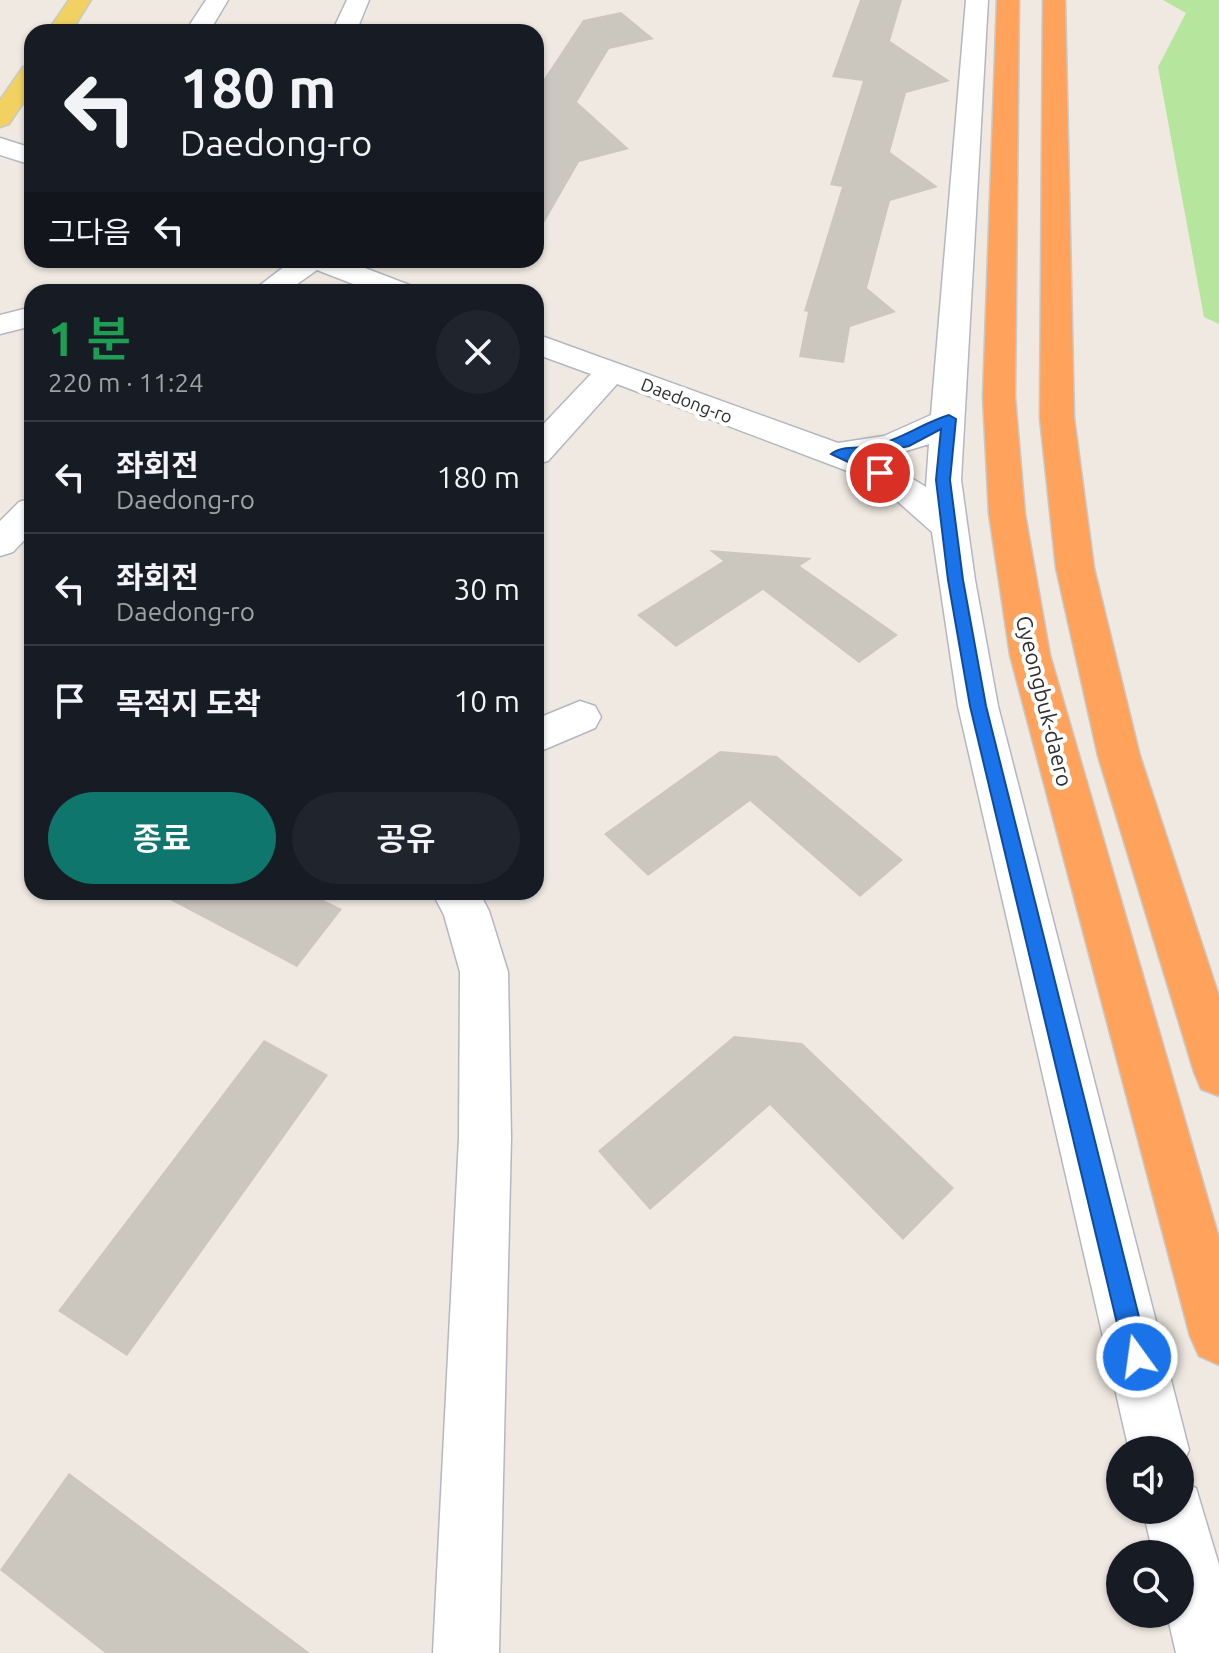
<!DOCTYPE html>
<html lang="ko">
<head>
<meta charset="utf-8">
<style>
	body { margin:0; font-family:Ubuntu,"Noto Sans KR",sans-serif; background:#20242c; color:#f1f3f6; height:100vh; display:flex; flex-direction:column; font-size:30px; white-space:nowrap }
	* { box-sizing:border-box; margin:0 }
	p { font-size:26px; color:#9ea1a6 }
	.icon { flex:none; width:44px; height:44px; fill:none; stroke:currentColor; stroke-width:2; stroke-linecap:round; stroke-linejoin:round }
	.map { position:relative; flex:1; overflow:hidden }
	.drawer { position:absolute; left:24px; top:284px; width:520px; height:616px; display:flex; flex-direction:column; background:#171b24; border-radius:24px; box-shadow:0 2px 6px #0004 }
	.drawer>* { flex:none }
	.top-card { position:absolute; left:24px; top:24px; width:520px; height:244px; border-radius:24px; box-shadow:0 2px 6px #0004; background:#171b24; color:#f1f3f6; overflow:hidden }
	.tools { position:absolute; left:1106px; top:1436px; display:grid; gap:16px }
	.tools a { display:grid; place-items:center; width:88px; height:88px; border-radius:50%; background:#171b24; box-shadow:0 2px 6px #0004; font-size:40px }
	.pin { position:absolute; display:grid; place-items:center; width:68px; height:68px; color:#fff; margin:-34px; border:4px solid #fff; border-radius:50%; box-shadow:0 2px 8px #0007 }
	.me { position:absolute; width:88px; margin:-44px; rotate:346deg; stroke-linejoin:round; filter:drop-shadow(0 0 6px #0008) }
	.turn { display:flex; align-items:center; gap:28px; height:168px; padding:0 24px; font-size:36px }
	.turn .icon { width:104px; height:104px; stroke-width:2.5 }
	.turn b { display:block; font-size:56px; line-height:68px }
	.then { display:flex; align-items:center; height:76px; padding:0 24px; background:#0003; gap:16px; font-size:30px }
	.round { display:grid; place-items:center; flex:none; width:84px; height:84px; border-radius:42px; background:#20242c }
	.headline { display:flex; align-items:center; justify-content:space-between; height:136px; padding:0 24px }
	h1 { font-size:48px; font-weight:600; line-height:60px; color:#1e9e55 }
	.cta { display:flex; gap:16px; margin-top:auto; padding:16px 24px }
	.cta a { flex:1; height:92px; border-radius:48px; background:#0f766e; color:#fff; font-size:32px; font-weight:600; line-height:92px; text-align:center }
	.cta a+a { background:#20242c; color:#f1f3f6 }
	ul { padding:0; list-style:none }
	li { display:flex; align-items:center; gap:24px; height:112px; padding:0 24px; border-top:2px solid #363941 }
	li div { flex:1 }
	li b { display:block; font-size:30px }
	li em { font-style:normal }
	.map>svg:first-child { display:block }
	.green { fill:#b6e59e }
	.building { fill:#cbc7bf }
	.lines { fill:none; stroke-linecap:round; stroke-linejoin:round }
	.minor-casing { stroke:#b4b7c1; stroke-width:3 }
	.major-casing { stroke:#c9c9c9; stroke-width:3 }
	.highway-casing { stroke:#c9c9c9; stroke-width:3 }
	.minor { fill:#fff; fill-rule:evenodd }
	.major { fill:#f2d163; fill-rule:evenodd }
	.highway { fill:#ffa35c; fill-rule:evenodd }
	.route { fill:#1a73e8; stroke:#114b97; stroke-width:2 }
	.labels { text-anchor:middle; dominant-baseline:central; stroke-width:8; stroke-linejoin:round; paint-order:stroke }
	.far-street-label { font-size:18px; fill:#2e2e2e; stroke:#fff }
	.street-label { font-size:22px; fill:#2e2e2e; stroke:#fff }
</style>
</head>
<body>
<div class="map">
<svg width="1219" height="1653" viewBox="0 0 1219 1653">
	<rect width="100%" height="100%" fill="#efe9e1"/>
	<!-- green -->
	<path class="green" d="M 1163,0 L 1219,0 L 1219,324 L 1204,317 L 1158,67 L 1186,13 Z"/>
	<!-- building -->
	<path class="building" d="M 860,0 L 902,0 L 890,41 L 950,81 L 906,93 L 890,152 L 938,187 L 890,201 L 867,288 L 896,312 L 850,327 L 844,363 L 799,357 L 808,312 L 804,311 L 842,187 L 830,185 L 863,81 L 832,77 Z
		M 621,12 L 654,39 L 609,49 L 577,102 L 629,149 L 579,162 L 536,237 L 536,91 L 583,20 Z
		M 709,550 L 812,558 L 800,566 L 898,635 L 859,663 L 763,590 L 676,647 L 637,615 L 723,561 Z
		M 720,751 L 777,756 L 903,860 L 860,897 L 750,801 L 648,876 L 604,834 Z
		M 155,892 L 307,892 L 342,909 L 297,967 Z
		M 734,1036 L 802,1043 L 954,1188 L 903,1240 L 770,1105 L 650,1210 L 598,1151 Z
		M 264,1040 L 328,1075 L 127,1356 L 58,1311 Z
		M 69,1473 L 310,1653 L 105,1653 L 0,1570 Z"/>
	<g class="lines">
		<!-- minor casing -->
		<g class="minor-casing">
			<path id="minor" d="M 206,0 L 228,0 L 209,32 L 185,32 Z
				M 347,0 L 369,0 L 356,32 L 332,32 Z
				M 966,0 L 988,0 L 961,480 L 975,580 L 998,706 L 1189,1450 L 1180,1471 L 1180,1450 L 1129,1450 L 958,706 L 932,532 L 896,500 L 850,472 L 617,384 L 548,461 L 536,464 L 536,432 L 591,374 L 536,354 L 536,334 L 838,443 L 884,436 L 931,415 ZM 929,444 L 926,487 L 880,459 Z
				M 0,138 L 32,148 L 32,165 L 0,155 Z
				M 293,260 L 344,260 L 412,286 L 416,292 L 374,292 L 317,270 L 286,292 L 251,292 Z
				M 32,307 L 32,326 L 0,334 L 0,315 Z
				M 32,498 L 32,532 L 13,552 L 0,556 L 0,521 L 19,502 Z
				M 580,701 L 595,706 L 601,717 L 595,728 L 536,753 L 536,719 Z
				M 432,892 L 479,892 L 489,911 L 508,972 L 511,1138 L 499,1653 L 433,1653 L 459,1138 L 460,972 L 444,915 Z
				M 1180,1482 L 1196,1488 L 1219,1565 L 1219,1653 L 1176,1653 L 1167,1614 L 1180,1614 L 1180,1554 L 1153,1554 L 1143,1510 L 1180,1510 Z"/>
		</g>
		<!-- major casing -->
		<g class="major-casing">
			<path id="major" d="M 69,0 L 91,0 L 71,32 L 47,32 Z
				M 32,65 L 32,90 L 9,124 L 0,127 L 0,100 L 23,67 Z"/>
		</g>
		<!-- highway casing -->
		<g class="highway-casing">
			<path id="highway" d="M 997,0 L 1019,0 L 1015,397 L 1025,514 L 1050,655 L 1219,1238 L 1219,1365 L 1199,1356 L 1190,1336 L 1010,655 L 989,514 L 983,397 Z
				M 1043,0 L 1065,0 L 1074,418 L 1094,568 L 1140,756 L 1219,996 L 1219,1096 L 1201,1089 L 1194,1072 L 1098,756 L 1056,568 L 1040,418 Z"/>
		</g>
		<!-- minor -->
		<use href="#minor" class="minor"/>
		<!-- major -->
		<use href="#major" class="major"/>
		<!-- highway -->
		<use href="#highway" class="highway"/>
	</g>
	<!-- route -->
	<path class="route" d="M 949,415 L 956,419 L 950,480 L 963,580 L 986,706 L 1149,1357 L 1145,1365 L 1137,1369 L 1128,1365 L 1125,1357 L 970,706 L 948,580 L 936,480 L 941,429 L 909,446 L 858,457 L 885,469 L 885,476 L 880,477 L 831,454 C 841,445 860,449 873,446 C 901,440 922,423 949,415 Z"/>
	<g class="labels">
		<!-- far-street labels -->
		<g class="far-street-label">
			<text transform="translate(687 400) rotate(21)">Daedong-ro</text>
		</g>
		<!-- street labels -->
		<g class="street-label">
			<text transform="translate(1045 701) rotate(76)">Gyeongbuk-daero</text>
		</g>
	</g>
</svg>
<div class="tools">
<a><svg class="icon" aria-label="sound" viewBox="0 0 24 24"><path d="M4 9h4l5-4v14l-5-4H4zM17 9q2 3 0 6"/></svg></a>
<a><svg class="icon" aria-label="search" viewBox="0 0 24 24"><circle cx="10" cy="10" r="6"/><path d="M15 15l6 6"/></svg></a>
</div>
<div class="pin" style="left:880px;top:473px;background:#d93025"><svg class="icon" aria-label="arrive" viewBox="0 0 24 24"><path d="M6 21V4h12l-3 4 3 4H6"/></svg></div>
<svg class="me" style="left:1137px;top:1357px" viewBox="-20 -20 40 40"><circle r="17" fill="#1a73e8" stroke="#fff" stroke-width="3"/><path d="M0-11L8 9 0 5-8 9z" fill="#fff"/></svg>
<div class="top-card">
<div class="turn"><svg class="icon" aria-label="left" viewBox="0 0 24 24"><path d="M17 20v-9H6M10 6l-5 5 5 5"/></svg><div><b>180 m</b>Daedong-ro</div></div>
<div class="then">그다음<svg class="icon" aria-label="left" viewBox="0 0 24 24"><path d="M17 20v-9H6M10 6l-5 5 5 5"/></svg></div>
</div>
<section class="drawer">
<div class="headline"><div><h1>1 분</h1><p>220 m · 11:24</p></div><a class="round"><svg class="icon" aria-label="close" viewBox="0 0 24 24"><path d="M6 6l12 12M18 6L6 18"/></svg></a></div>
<ul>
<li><svg class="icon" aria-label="left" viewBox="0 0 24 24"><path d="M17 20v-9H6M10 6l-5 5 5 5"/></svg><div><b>좌회전</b><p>Daedong-ro</p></div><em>180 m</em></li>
<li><svg class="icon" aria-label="left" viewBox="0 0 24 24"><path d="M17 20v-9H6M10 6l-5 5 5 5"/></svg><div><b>좌회전</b><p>Daedong-ro</p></div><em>30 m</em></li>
<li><svg class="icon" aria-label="arrive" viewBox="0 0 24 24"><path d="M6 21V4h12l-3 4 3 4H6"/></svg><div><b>목적지 도착</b></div><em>10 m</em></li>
</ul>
<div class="cta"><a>종료</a><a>공유</a></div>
</section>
</div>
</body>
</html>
